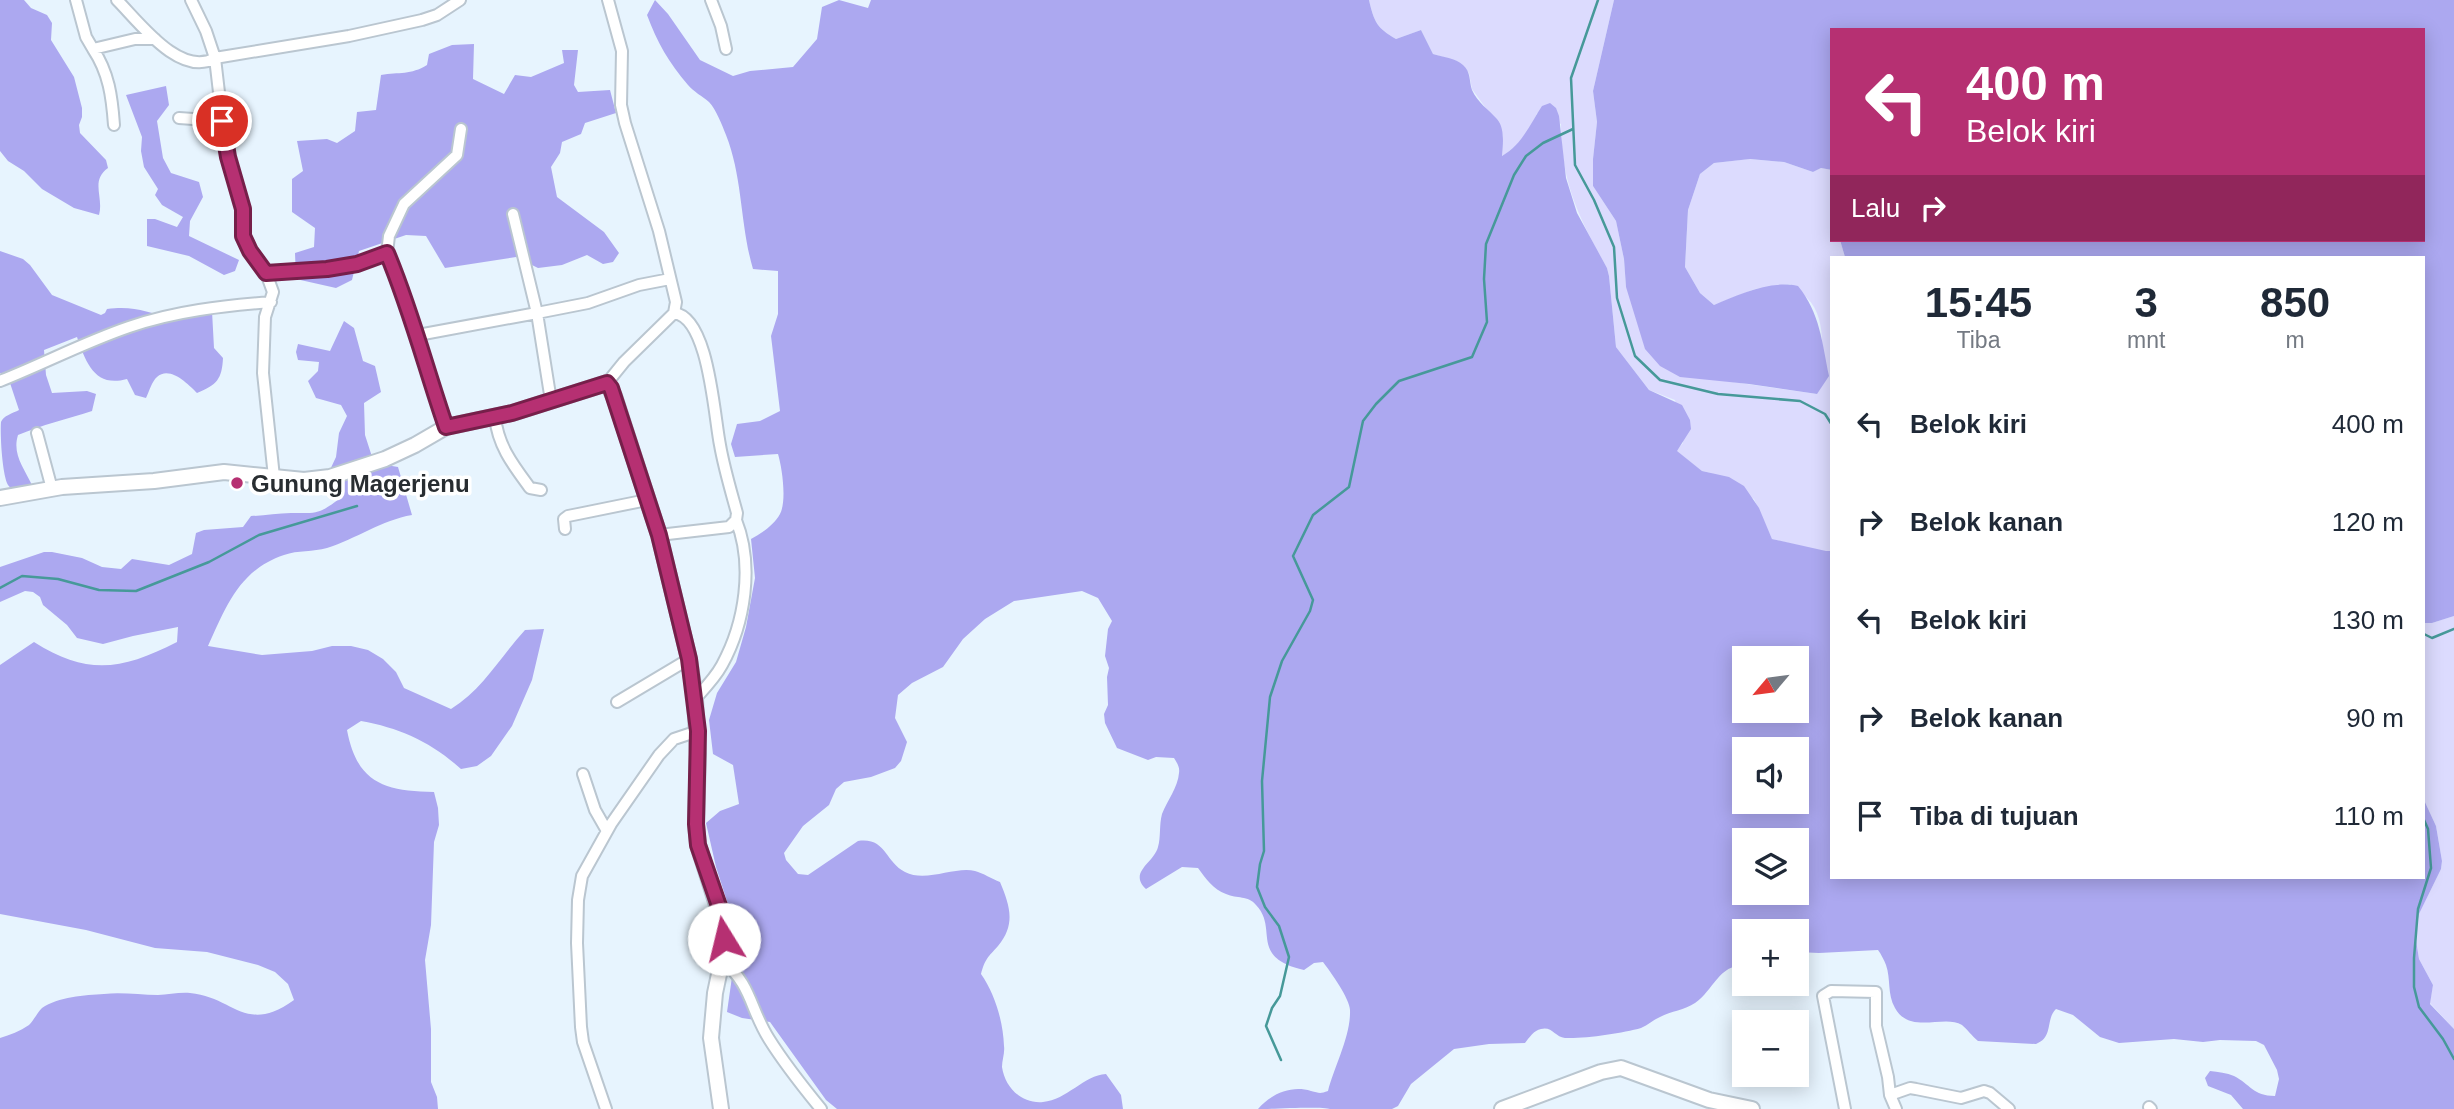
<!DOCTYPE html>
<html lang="id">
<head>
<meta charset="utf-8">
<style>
	body { margin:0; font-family:Arial,sans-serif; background:#f2f2f3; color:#1f2937; height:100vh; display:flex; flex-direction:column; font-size:26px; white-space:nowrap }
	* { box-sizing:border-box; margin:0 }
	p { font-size:23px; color:#747a83 }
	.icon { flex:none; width:38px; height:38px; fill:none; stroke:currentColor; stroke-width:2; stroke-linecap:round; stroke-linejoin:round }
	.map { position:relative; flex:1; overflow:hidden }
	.drawer { position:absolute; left:1830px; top:256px; width:595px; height:623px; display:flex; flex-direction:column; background:#fff; border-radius:0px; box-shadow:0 4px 18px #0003 }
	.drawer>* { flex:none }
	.banner { position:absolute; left:1830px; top:28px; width:595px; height:214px; border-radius:0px; box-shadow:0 4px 18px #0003; background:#b63072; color:#fff; overflow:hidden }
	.needle { width:46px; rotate:241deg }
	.buttons { position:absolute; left:1732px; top:646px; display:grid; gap:14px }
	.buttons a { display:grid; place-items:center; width:77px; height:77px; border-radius:0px; background:#fff; box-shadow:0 4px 18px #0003; font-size:35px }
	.pin { position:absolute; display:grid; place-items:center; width:60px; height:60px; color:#fff; margin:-30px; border:4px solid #fff; border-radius:50%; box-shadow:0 2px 7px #0007 }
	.me { position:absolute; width:77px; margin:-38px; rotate:351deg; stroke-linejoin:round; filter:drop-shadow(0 0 5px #0008) }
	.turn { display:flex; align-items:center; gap:24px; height:147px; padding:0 21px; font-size:32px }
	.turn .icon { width:91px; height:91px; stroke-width:2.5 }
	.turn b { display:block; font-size:49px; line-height:60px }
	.then { display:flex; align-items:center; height:66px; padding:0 21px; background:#0003; gap:14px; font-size:26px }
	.eta { display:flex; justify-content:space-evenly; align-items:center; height:119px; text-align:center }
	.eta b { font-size:42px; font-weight:800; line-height:49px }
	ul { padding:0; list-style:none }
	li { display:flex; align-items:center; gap:21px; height:98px; padding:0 21px }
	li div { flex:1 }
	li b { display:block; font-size:26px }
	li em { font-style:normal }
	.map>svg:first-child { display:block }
	.green { fill:#dcdbfe }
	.forest { fill:#aca8f0; fill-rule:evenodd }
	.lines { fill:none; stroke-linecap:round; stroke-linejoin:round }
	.stream { stroke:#469999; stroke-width:2.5 }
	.minor-casing { stroke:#bac6d0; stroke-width:14 }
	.major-casing { stroke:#bac6d0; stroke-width:18 }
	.minor { stroke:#fff; stroke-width:10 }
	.major { stroke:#fff; stroke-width:14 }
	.route-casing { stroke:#761f4a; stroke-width:18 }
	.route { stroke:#b63072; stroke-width:12 }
	.poi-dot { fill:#b63072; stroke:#fff; stroke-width:2.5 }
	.labels { text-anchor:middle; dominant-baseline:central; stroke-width:7; stroke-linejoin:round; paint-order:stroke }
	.poi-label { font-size:24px; font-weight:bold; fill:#282d31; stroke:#fff; text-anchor:start }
</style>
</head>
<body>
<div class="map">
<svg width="2454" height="1109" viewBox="0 0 2454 1109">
	<rect width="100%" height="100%" fill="#e7f4fe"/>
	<!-- green -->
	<path class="green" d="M 1369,0 L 1614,0 L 1593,91 L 1597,122 L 1593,159 L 1593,186 L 1616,221 L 1624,259 L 1626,287 L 1726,381 L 1817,394 C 1821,366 1830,320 1807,298 C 1802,292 1795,288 1790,284 L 1755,289 L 1714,305 L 1700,293 L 1685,267 L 1688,210 L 1700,174 L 1714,163 L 1749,159 L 1784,162 L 1813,172 L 1821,168 L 1832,170 L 1832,240 L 1840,240 L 1845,257 L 1832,257 L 1832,551 L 1826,552 L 1772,539 L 1754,499 L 1711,473 L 1702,471 L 1676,451 L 1683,443 L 1675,400 L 1649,390 L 1616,347 L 1609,276 L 1607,268 C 1579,218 1561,183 1561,124 L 1537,113 C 1531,130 1517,147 1502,156 L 1503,136 L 1497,119 L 1490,114 L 1472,89 L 1469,73 L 1457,61 L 1433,54 L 1421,30 L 1396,39 C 1377,28 1374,22 1369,0 Z
		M 2454,616 L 2454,1029 L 2430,1003 L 2433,985 L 2419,959 L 2415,934 L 2419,914 L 2441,869 L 2442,861 L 2436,826 L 2424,800 L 2424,623 L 2432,623 Z"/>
	<!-- forest -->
	<path class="forest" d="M 0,0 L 24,0 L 31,8 L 47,15 L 52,23 L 51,40 L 74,77 L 82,108 L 82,117 L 79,125 L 80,133 L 106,160 L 108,168 C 90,181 104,197 99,215 L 74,208 L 42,189 L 24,171 L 8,161 L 0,151 Z
		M 655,0 L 668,14 L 700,60 L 733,76 L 750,71 L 793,67 L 817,39 L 822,7 L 839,0 L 868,8 L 871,0 L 1369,0 C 1374,22 1377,28 1396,39 L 1421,30 L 1433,54 C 1442,57 1456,58 1463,65 C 1471,72 1469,81 1472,90 C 1477,102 1489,110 1497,119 C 1505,128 1503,145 1502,156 C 1522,145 1530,124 1542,106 L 1550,103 L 1556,108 L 1559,116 L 1566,178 L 1577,213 L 1607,268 L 1609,276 L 1616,347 L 1649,390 L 1682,405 L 1690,420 L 1691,429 L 1677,451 L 1702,471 L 1729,477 L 1744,486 L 1759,508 L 1772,539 L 1826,551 L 1832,551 L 1832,877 L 2424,877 L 2424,800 L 2436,826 L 2442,861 L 2441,869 L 2419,914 L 2415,934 L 2419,959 L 2433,985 L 2430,1004 L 2454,1029 L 2454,1109 L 2243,1109 L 2231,1095 L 2208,1086 L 2205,1078 L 2210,1071 C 2218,1072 2227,1073 2234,1076 C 2250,1084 2253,1096 2275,1096 L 2279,1079 L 2277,1070 L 2264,1045 L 2256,1041 L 2220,1040 L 2203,1042 L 2174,1039 L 2119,1043 L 2100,1037 L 2073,1015 L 2056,1009 C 2045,1020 2054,1037 2036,1044 L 1978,1041 C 1972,1036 1967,1029 1962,1025 C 1944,1014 1910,1035 1895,1008 C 1887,994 1891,979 1886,965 C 1884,960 1881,954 1878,950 L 1819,953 L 1797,952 L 1797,931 L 1745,931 L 1745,965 C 1718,965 1714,990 1695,1003 C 1685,1010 1671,1011 1660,1017 C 1653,1020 1648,1025 1641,1028 C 1623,1033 1584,1039 1565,1038 C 1555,1037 1552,1026 1541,1029 C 1534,1030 1529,1038 1525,1043 L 1489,1044 L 1454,1049 L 1411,1084 L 1398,1106 L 1392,1109 L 1330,1109 C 1322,1106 1271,1109 1258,1109 C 1271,1094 1291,1085 1311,1091 C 1319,1093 1320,1094 1328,1091 C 1334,1067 1351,1036 1350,1010 C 1350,999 1330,971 1323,962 L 1314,963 L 1304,970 C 1248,957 1279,929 1256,905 C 1248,895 1237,899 1226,894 C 1213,889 1206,879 1198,868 L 1182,867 L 1146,889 C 1128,872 1154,863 1158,847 C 1161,837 1159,825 1162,814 C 1167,801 1178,787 1179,773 C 1180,767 1177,763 1174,758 L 1156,757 L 1148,760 L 1117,748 L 1105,723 L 1104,714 L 1108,705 L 1107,677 L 1109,668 L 1105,656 L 1108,629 L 1112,621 L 1098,598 L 1082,591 L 1014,601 L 985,619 L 963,639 L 943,667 L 912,683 L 898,695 L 895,718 L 907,742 L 901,761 L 895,768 L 871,777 L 844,782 L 836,789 L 829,805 L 803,826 L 784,853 L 786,860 L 798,874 L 808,875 L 858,841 C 886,837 885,862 905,872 C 926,883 955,866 975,871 C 983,873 992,879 1000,882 C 1010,906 1016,924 998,946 C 988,957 985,959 981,974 C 995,994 1003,1021 1004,1046 C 1005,1053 1002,1060 1002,1067 C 1005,1088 1022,1104 1043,1102 C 1067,1100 1084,1075 1106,1074 L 1121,1095 L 1123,1109 L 837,1109 L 826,1100 L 770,1022 L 742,1018 L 727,1012 L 738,935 L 716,867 L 706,823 L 720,811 L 739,804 L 733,765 L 713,754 L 709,720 L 717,693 L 736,662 L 746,627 L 755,578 L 751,539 C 762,533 774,525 780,514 C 787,501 782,467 778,454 L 735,457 L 731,444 L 737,424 L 760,421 L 780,411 L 771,336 L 778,314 L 778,271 L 753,269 C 740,225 743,178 726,135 C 722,125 716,109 709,102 C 702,96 694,92 688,85 C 669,63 657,42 647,15 ZM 1745,658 L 1797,658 L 1797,710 L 1745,710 ZM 1745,749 L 1797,749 L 1797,802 L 1745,802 ZM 1745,840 L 1797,840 L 1797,892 L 1745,892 Z
		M 1614,0 L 2454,0 L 2454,616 L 2432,623 L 2424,623 L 2424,257 L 1845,257 L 1840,240 L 2424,240 L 2424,30 L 1832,30 L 1832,170 L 1821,168 L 1813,172 L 1784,162 L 1750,159 L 1714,163 L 1700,174 L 1688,210 L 1685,267 L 1700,293 L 1714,305 C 1739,294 1771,280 1798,286 C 1820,313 1822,342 1829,376 L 1817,394 L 1749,384 L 1680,377 L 1660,366 L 1645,349 L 1626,287 L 1624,259 L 1616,221 L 1593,186 L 1593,159 L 1597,122 L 1593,91 Z
		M 474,44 L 473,79 L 504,94 L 515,75 L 531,77 L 564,63 L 562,50 L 578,50 L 574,85 L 578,92 L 610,90 L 616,113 L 585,123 L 581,134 L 562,142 L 560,153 L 551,167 L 557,197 L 604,232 L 619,253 L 613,262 L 603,264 L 587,255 L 562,265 L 538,268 L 516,257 L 445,268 L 426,236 L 406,235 L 359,251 L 352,280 L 336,288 L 296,279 L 295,253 L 314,247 L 315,228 L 292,212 L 292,179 L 303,171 L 297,141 L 327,139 L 337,143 L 355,131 L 357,112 L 376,110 L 381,75 C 399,72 411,75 427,65 L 429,54 L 452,45 Z
		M 166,86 L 169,105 L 157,121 L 163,158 L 171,173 L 199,182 L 203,197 L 190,221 L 189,236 L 239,260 L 235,271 L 224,275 L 189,256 L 147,246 L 147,219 L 155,219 L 177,227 L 183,217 L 162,205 L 155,195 L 158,189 L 144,167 L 141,151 L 142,137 L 126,95 Z
		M 0,251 L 23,259 L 30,265 L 52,295 L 101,315 L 105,313 L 107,309 C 135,305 147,313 173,318 C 185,319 200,314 212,311 L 214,348 L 223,358 C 222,379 217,385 197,393 C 189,385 170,365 157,377 C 152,381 149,392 146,398 L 135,395 L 127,379 C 95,388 86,363 77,337 L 44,350 L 46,375 L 52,393 L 87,391 L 96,394 L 92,411 C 67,419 42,425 18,435 C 12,454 24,468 32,485 L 16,492 C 13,490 10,488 8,485 C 2,474 0,433 1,422 C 3,416 13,413 19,410 L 7,374 L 0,373 Z
		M 344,321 L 354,328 L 363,361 L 375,366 L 381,392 L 364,403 L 365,435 L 374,463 L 398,467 L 412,515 C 382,520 356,539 327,548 C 313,552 298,550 284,555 C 239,570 226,607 208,646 L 262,655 L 312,651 L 332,646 L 351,646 L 368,650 L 383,659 L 396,672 L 404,688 L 451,709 C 483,689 500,657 525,630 L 544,629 L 532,680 L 512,726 L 491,756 L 477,766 L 461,769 C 431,742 400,728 361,721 L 347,730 C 357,783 384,791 434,792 L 438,808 L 439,825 L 434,842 L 431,925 L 425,960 L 431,1029 L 431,1082 L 437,1097 L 438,1109 L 0,1109 L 0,1038 C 10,1035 20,1031 29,1025 C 34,1020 37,1013 42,1008 C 58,997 85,995 104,994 C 122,992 140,995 158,995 C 168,995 179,992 190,993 C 234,997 245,1035 294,1000 L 288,984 L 275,972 L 258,965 L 207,952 L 155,948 L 86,930 L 0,914 L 0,665 L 34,642 C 88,676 122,670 177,642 L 178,627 L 133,636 L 103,644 L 77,638 L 67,625 L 43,605 L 40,597 L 33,592 L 25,591 L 0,602 L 0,567 L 44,552 L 52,552 L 82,558 L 102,567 L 121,569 L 132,559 L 169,565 L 192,554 L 196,533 L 204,530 L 243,527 L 251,516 C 264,516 278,513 291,513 C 316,513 318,515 339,499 L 329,481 L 329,472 L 336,457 L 339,433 L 347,416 L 341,405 L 316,398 L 308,381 L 318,371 L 319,362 L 298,360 L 296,352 L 298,344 L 330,351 Z"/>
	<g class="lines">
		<!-- stream -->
		<path class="stream" d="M 1598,0 L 1571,78 L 1575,165 L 1594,200 L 1614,247 L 1617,298 L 1635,356 L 1660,380 L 1718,394 L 1800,401 L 1825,414 L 1832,425
			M 0,588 L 22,576 L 58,579 L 99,590 L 136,591 L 209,562 L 259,535 L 357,506
			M 2424,634 L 2432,638 L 2454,629
			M 2424,820 L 2428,829 L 2431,868 L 2418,909 L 2414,958 L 2414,987 L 2419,1007 L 2443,1039 L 2454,1059
			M 1281,1060 L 1266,1026 L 1272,1008 L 1280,996 L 1289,957 L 1279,926 L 1265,907 L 1257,887 L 1260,864 L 1264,851 L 1262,781 L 1270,697 L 1282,661 L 1310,611 L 1313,600 L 1293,556 L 1313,515 L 1349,487 L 1363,421 L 1376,404 L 1399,381 L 1472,357 L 1487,322 L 1484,279 L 1486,244 L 1514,175 L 1526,156 L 1543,143 L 1573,129"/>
		<!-- minor casing -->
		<g class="minor-casing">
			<path id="minor" d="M 76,0 L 86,37 L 93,49 L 135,39 L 155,39
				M 117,0 C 139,22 180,78 215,58 L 349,36 L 422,20 L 437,15 L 460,0
				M 191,0 L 206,31 L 215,58 L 225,144 L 243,209 L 243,236 L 250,251 L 266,273 L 273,292 L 265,317 L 263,373 L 274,477
				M 711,0 L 721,26 L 726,49
				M 93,49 C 109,73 112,97 114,125
				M 179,118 L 222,121
				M 513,214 L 537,313 L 588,303 L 639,285 L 670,279
				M 266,273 L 327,269 L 357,264 L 387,253
				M 418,335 L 537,313 L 551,401
				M 0,381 C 43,364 85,342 129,327 C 175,311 223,306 271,302
				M 607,383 L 624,362 L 674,313 L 676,302 L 659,231 L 625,123 L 621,105 L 622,51 L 608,0
				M 495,417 C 498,446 513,465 530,488 L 541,490
				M 446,427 L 425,366 L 418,335 L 404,295 L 387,253 L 389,236 L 404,204 L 457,155 L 461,129
				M 37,433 L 52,489
				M 565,529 L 564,519 L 568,516 L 647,500
				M 659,535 L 729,527 L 736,520 L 737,513 C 731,491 724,468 720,445 C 714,416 709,317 674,313
				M 695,699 C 705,688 715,678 722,665 C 745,623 754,565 736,520
				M 617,702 L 689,659
				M 583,774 L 595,810 L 607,831
				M 722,960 C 752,985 750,1009 769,1039 C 784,1063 803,1087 821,1109
				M 1890,1095 L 1910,1088 L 1916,1089 L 1961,1098 L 1984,1091 L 1990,1093 L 2009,1109
				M 2149,1107 L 2151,1109
				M 606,1109 L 583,1042 L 581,1027 L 577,943 L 578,900 L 582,876 L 611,824 L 659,755 L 674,739 L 698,731
				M 1845,1109 L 1823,996 L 1831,991 L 1876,992 L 1876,1026 L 1888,1077 L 1890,1095 L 1896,1109"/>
		</g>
		<!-- major casing -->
		<g class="major-casing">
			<path id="major" d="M 0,498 L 62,487 L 154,481 L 224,472 L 304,480 L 330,477 L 385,459 L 415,445 L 446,427 L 512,413 L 607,383 L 614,396 L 659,535 L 689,659 L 695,699 L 698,754 L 696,824 L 698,845 L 723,924 L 722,960 L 715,993 L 711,1038 L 721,1109
				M 1502,1109 L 1601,1072 L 1621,1068 L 1709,1100 L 1752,1109"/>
		</g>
		<!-- minor -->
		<use href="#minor" class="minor"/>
		<!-- major -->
		<use href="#major" class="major"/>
	</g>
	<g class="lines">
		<!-- route casing -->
		<g class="route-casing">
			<path id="route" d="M 222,121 L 228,157 L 243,209 L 243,236 L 250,251 L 266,273 L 327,269 L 357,264 L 387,253 C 411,310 426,369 446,427 L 512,413 L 607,383 L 611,388 L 659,535 L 689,659 L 698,731 L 696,824 L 698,845 L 719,906 L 724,939"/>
		</g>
		<!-- route -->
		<use href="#route" class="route"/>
	</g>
	<!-- markers -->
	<circle class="poi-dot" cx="237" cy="483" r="7"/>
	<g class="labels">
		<!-- poi labels -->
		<g class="poi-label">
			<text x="251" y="483">Gunung Magerjenu</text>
		</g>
	</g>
</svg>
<div class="buttons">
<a><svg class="needle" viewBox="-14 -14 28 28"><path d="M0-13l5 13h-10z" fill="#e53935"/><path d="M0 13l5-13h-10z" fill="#747a83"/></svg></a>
<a><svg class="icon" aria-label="sound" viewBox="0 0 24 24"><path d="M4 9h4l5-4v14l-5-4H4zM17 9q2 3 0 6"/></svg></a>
<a><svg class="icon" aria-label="layers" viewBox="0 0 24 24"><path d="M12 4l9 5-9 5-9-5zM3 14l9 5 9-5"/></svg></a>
<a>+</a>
<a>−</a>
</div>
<div class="pin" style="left:222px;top:121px;background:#d93025"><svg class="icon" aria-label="arrive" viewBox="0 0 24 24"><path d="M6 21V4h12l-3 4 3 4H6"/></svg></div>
<svg class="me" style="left:724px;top:939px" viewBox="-20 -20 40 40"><circle r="19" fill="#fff"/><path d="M0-13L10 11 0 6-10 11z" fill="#b63072"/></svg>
<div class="banner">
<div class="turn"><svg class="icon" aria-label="left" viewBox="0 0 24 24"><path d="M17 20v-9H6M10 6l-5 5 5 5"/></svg><div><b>400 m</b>Belok kiri</div></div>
<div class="then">Lalu<svg class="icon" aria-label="right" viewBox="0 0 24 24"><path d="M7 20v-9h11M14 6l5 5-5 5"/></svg></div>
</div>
<section class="drawer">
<div class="eta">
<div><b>15:45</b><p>Tiba</p></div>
<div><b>3</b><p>mnt</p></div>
<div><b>850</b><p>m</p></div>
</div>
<ul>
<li><svg class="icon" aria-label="left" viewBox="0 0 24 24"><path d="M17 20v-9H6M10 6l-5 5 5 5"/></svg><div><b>Belok kiri</b></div><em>400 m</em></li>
<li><svg class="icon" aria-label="right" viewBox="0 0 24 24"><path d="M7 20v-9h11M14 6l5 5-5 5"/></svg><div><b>Belok kanan</b></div><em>120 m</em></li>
<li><svg class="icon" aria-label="left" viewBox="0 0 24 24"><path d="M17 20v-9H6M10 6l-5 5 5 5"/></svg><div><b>Belok kiri</b></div><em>130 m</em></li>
<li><svg class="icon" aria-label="right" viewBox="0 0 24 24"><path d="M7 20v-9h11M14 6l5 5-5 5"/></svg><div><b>Belok kanan</b></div><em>90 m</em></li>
<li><svg class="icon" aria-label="arrive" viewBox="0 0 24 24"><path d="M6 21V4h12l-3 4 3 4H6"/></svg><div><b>Tiba di tujuan</b></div><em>110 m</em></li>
</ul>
</section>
</div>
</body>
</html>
